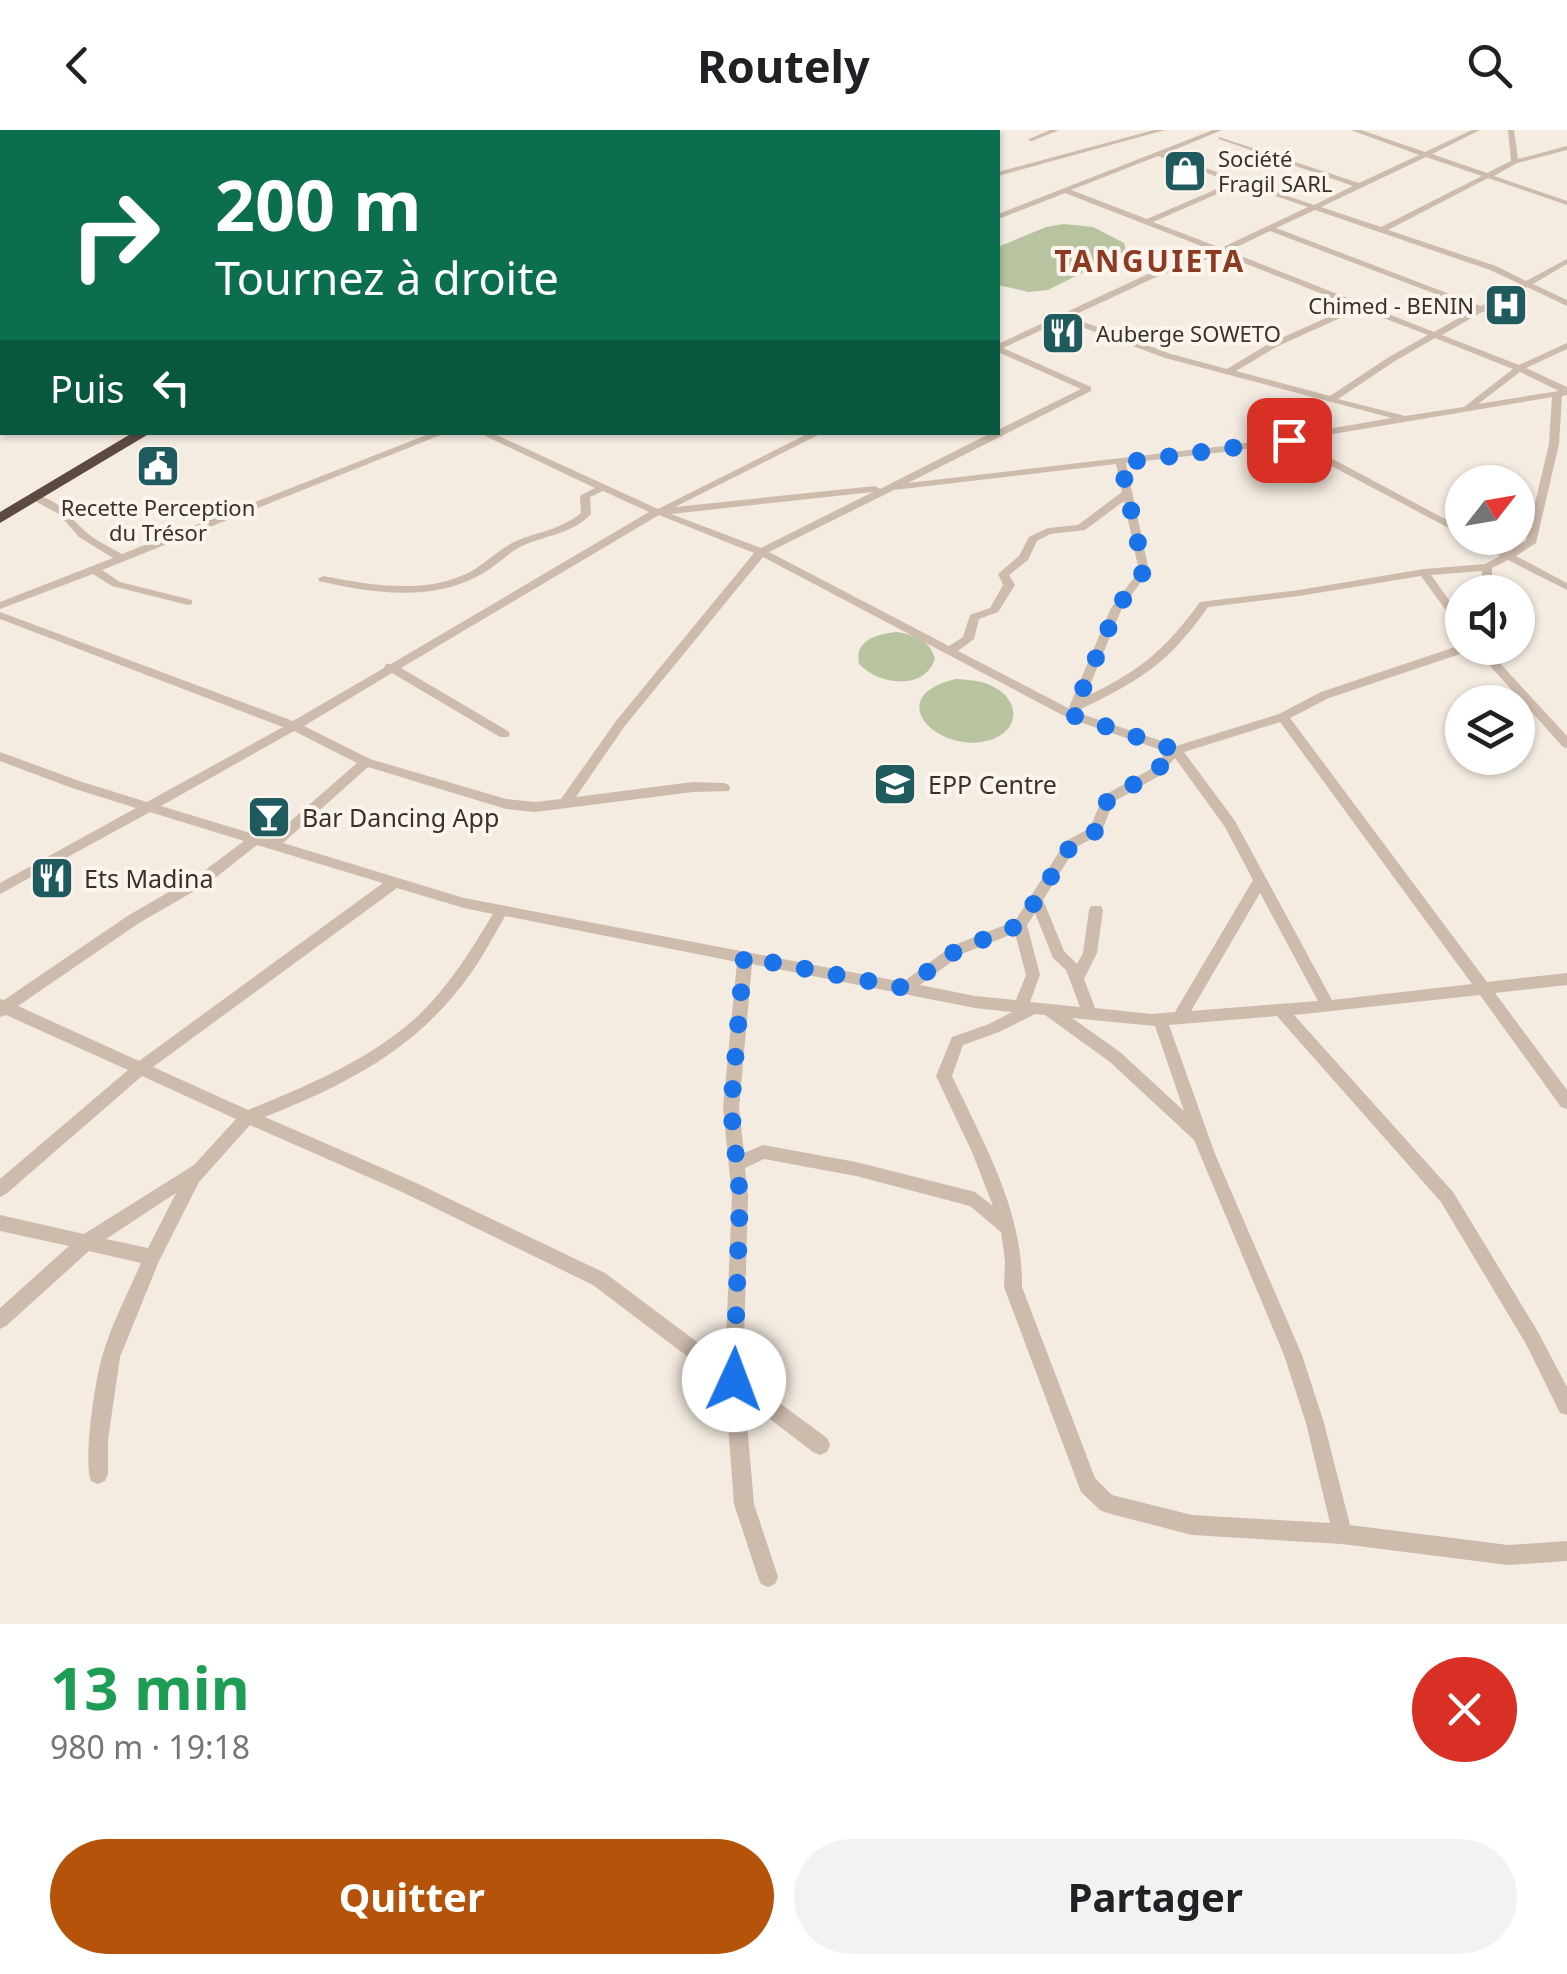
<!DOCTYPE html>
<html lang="fr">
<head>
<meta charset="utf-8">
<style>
	body { margin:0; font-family:"Noto Sans",sans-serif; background:#f2f2f2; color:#202124; height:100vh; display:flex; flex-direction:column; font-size:38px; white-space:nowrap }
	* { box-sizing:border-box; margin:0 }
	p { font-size:32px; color:#757577 }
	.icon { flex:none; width:55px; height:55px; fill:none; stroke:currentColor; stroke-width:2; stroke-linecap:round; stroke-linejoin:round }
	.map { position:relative; height:1494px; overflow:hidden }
	.side { display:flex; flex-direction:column; background:#fff; flex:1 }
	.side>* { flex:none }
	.guide { position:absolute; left:0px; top:0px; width:1000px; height:305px; box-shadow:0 2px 8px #0004; background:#0b6e4f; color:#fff; overflow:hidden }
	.needle { width:65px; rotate:59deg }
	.fabs { position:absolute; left:1445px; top:335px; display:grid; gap:20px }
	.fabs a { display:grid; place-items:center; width:90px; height:90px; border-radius:50%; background:#fff; box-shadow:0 2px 8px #0004; font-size:50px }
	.pin { position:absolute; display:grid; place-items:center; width:85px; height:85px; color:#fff; margin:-42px; border-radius:20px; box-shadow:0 5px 15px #0006 }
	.me { position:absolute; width:110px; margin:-55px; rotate:2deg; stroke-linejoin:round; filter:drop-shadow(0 0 8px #0008) }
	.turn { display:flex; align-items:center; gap:35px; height:210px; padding:0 50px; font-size:45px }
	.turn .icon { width:130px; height:130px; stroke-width:2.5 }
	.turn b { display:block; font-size:70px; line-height:85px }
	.then { display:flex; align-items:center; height:95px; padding:0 50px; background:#0003; gap:20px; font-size:38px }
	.round { display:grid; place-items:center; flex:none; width:105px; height:105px; border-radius:52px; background:#f2f2f2 }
	.headline { display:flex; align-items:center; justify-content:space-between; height:170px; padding:0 50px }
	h1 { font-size:60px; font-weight:700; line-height:75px; color:#1e9e55 }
	.cta { display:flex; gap:20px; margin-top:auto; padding:20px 50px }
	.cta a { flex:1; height:115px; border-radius:60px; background:#b45309; color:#fff; font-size:40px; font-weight:700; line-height:115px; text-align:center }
	.cta a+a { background:#f2f2f2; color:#202124 }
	header { display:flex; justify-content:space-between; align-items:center; height:130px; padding:0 50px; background:#fff; font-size:45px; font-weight:700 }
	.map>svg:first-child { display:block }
	.green { fill:#b8c4a0 }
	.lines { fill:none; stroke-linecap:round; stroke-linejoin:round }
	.minor { fill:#cdbbac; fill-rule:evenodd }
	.major { fill:#7d675c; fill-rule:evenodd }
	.highway { fill:#5c4a42; fill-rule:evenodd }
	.route { stroke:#1a73e8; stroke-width:18; stroke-dasharray:0 32.4 }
	.labels { text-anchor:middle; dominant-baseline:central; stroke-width:8; stroke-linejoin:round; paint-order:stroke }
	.far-poi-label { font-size:22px; fill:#3b302b; stroke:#fbf5ee; text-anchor:start }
	.poi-label { font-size:25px; fill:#3b302b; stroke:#fbf5ee; text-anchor:start }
	.far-district-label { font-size:30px; font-weight:bold; letter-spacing:2.5px; fill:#8c3b22; stroke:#fbf5ee }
</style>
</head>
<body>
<header><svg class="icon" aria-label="back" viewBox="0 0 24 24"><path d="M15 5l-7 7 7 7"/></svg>Routely<svg class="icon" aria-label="search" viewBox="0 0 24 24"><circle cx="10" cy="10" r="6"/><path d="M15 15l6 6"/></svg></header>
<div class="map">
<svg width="1567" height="1494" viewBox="0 0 1567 1494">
	<rect width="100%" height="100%" fill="#f4ebe1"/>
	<!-- green -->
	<path class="green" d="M 1064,94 L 1093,97 L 1124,113 L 1126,121 L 1048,160 L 1029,162 L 998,155 L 998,117 L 1046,97 Z
		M 898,502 C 916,506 930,510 935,529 C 924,561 879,555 859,534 C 854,509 878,504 898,502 Z
		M 956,549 C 969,550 982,550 994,557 C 1019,570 1021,598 993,609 C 941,628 878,567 956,549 Z"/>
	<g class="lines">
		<!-- minor -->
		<path class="minor" d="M 0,0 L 7,0 L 0,2 Z
			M 48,0 L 55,0 L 53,2 L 47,2 Z
			M 183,0 L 190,0 L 188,2 L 182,2 Z
			M 248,0 L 255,0 L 253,2 L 247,2 Z
			M 525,0 L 531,0 L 531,2 L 525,2 Z
			M 1050,0 L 1059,0 L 1032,11 L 1027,10 Z
			M 1154,0 L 1165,0 L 998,46 L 998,42 Z
			M 1213,0 L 1222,0 L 1164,24 L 1314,75 L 1353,56 L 1219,9 L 1219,7 L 1359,53 L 1419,25 L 1351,0 L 1361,0 L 1425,22 L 1472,0 L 1480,0 L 1432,24 L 1487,43 L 1511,31 L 1508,0 L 1514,0 L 1518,29 L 1567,16 L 1567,20 L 1517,33 L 1494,46 L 1567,71 L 1567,75 L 1488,48 L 1388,100 L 1496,136 L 1526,151 L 1567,129 L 1567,134 L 1533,154 L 1567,170 L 1567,176 L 1527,157 L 1488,179 L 1487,182 L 1482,182 L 1442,205 L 1519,235 L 1567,213 L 1567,219 L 1526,238 L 1567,257 L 1567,265 L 1562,266 L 1559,314 L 1536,413 L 1516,426 L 1567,453 L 1567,460 L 1508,430 L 1492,438 L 1492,462 L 1481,462 L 1482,441 L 1431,445 L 1462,488 L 1462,499 L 1458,497 L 1421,446 L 1299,466 L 1208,477 C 1168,534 1141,550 1079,580 L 1073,581 L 1176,616 L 1279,584 L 1321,562 L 1461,515 L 1471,518 L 1469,521 L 1329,568 L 1290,588 L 1487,852 L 1567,843 L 1567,855 L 1495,863 L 1567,960 L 1567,979 L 1561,977 L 1480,865 L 1294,885 L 1453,1062 L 1538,1202 L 1567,1257 L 1567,1285 L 1560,1283 L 1526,1214 L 1441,1072 L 1277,886 L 1169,895 L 1215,1024 L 1302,1225 L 1324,1293 L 1350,1395 L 1508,1415 L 1567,1411 L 1567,1431 L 1508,1435 L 1342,1414 L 1192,1405 L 1107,1383 L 1100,1380 L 1081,1362 L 1004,1157 L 1005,1131 L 1001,1102 L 970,1076 L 856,1046 L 764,1029 L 745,1038 L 748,1066 L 743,1246 L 827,1308 L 830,1315 L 827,1322 L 820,1325 L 813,1322 L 745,1270 L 754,1374 L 778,1447 L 775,1454 L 768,1457 L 761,1454 L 758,1447 L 734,1374 L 725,1255 L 593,1155 L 400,1061 L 250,995 L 199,1052 L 159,1131 L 120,1227 L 108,1310 L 108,1344 L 105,1351 L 98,1354 L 91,1351 C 83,1330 95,1251 102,1227 C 111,1195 128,1163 141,1133 L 89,1121 L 6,1196 L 0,1199 L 0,1178 L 69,1116 L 0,1101 L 0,1085 L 84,1104 L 194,1035 L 236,989 L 142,946 L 6,1064 L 0,1067 L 0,1049 L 128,940 L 6,885 L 0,887 L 0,869 L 4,870 L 129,785 L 200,744 L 244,711 L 150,682 L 0,764 L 0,753 L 136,678 L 72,658 L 0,631 L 0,622 L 82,652 L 147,672 L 283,597 L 0,489 L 0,482 L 293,591 L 384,538 L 386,534 L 391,534 L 649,382 L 603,361 L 590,367 L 591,384 C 572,404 546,405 522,416 C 506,424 494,438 478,446 C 430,472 370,463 319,451 L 318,449 L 323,446 C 370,455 426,465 470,442 C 486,433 499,419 516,411 C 538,402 562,399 581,383 L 580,366 L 595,358 L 477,302 L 490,302 L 658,379 L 811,302 L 824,302 L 675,377 L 875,356 L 880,359 L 993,302 L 998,302 L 998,300 L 1081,259 L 998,222 L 998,214 L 1148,144 L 1214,121 L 1065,63 L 1001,88 L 998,88 L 998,84 ZM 1158,26 L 1233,52 L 1147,89 L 1071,60 ZM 1426,27 L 1482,46 L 1381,97 L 1321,77 ZM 1240,54 L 1308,77 L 1221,118 L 1153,92 ZM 1315,80 L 1490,140 L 1520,154 L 1481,176 L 1276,98 ZM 1270,101 L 1475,179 L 1434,202 L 1228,121 ZM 1221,124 L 1353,176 L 1270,213 L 1227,239 L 1171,224 L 1070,187 L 1154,148 ZM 1360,179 L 1428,205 L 1389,227 L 1330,266 L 1236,241 L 1276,217 ZM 1063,190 L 1165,228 L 1392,288 L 1233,315 L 908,353 L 1091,261 L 1091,257 L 1003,218 ZM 1435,208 L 1513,239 L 1464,277 L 1405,286 L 1338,269 L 1395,231 ZM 1520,242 L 1559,261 L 1478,274 ZM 1552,267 L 1549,314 L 1526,411 L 1508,421 L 1481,408 L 1469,408 L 1470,410 L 1500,426 L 1485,434 L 1424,439 L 1299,460 L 1200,472 C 1165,520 1139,542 1085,567 L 1122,478 L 1149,441 L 1126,333 L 1233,321 L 1286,312 L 1462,405 L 1462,398 L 1297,310 ZM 1116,334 L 1122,362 L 1078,395 L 1048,398 L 1029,407 L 1019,426 L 998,444 L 1003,455 L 990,478 L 970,485 L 963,507 L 949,516 L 769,422 L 894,360 ZM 873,362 L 761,418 L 671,384 ZM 1124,371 L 1139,441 L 1111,478 L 1069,577 L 1070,579 L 958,521 L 974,509 L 979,489 L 998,482 L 1015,455 L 1009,445 L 1028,430 L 1037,411 L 1050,404 L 1085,400 ZM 659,385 L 754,423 L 616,591 L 561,669 L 535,672 L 506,669 L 370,629 L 304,596 L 392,543 L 500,607 L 508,607 L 510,604 L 508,601 L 401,538 ZM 763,427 L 1068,588 L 1167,622 L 1149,640 L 1103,666 L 1090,698 L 1066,711 L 1015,791 L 952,816 L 903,852 L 464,768 L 283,713 L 368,637 L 506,679 L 535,682 L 693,662 L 729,661 L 730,658 L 729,655 L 724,653 L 693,652 L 576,667 L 624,597 ZM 1280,592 L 1472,854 L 1332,870 L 1235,691 L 1184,622 ZM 294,601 L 357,633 L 270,709 L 161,676 ZM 1175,628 L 1225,697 L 1253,750 L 1175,882 L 1152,884 L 1095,878 L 1084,849 L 1097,823 L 1103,780 L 1101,776 L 1091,776 L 1089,780 L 1083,823 L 1077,834 L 1064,821 L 1043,770 L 1076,717 L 1101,704 L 1113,672 L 1159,646 ZM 257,715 L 383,753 L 139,931 L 18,876 L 139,793 L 210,752 ZM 397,758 L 464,778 L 493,784 C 471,820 449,856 419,885 C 370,930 309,955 248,980 L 153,937 ZM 1260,763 L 1318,871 L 1191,881 ZM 1035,783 L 1053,828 L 1066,840 L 1080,877 L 1030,872 L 1040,845 L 1027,795 ZM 505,786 L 737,832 L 723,978 L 732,1066 L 725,1233 L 605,1143 L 412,1051 L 265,987 C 337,958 404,926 454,865 C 475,841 490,813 505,786 ZM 1015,803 L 1026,845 L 1016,870 L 975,866 L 920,855 L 962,824 ZM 752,834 L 975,878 L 1012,882 L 989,894 L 952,907 L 936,946 L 972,1022 L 993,1076 L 975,1062 L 856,1032 L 763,1015 L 744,1023 L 739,978 ZM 1035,884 L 1045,885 L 1110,932 L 1194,1010 L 1284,1225 L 1306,1293 L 1330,1393 L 1192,1385 L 1112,1365 L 1095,1348 L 1022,1157 C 1023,1080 984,1014 952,946 L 963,915 L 999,902 ZM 1072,888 L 1155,896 L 1184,981 L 1120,922 ZM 176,1063 L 148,1118 L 106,1109 Z
			M 0,38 L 2,38 L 2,42 L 0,42 Z
			M 0,66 L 2,66 L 2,74 L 0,74 Z
			M 0,89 L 2,89 L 2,94 L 0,94 Z
			M 2,174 L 2,182 L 0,183 L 0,175 Z
			M 434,302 L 448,302 L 102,440 L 120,452 L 192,470 L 192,474 L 188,475 L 112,456 L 93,444 L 0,479 L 0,472 L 113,428 L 79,407 L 59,384 L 31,369 L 31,365 C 57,366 68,386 86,402 C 96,411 110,417 122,424 Z
			M 1474,518 L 1486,518 L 1567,606 L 1567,618 L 1563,617 Z"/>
		<!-- major -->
		<path class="major" d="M 0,205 L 2,205 L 2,211 L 0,211 Z"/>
		<!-- highway -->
		<path class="highway" d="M 134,302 L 152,302 L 0,393 L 0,382 Z"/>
	</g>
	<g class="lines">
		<!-- route -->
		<path class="route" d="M 734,1250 L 740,1066 L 731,978 L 744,827 L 905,858 L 957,820 L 1020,795 L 1072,714 L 1096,701 L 1108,669 L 1154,643 L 1176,620 L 1072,585 L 1117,478 L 1144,441 L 1121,333 L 1289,310"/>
	</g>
	<!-- icons -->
	<defs>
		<g id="shop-square" transform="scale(2.25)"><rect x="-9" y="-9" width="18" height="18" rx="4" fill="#1f5a5e" stroke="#fbf5ee"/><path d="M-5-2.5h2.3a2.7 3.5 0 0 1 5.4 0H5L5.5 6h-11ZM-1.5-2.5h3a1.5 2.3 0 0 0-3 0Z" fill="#fff"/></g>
		<g id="hospital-square" transform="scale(2.25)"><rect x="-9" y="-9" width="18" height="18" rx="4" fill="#1f5a5e" stroke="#fbf5ee"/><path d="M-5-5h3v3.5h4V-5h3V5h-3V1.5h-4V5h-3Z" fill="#fff"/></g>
		<g id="restaurant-square" transform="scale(2.25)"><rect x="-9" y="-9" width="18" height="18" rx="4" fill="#1f5a5e" stroke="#fbf5ee"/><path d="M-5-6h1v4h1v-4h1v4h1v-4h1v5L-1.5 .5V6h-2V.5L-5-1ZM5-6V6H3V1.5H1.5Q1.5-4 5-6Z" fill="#fff"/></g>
		<g id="civic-square" transform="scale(2.25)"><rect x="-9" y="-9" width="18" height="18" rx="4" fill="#1f5a5e" stroke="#fbf5ee"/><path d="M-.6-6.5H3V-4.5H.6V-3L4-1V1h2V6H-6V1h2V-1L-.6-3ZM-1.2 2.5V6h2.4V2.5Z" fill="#fff"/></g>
		<g id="school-square" transform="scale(2.25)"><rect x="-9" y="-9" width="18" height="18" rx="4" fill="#1f5a5e" stroke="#fbf5ee"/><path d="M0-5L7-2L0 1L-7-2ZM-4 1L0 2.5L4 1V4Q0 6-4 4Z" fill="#fff"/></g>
		<g id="bar-square" transform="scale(2.25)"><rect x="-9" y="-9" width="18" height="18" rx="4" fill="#1f5a5e" stroke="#fbf5ee"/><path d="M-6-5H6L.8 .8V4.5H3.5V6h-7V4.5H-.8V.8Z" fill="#fff"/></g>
	</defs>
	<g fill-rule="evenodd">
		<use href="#shop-square" x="1185" y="41"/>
		<use href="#hospital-square" x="1506" y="175"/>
		<use href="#restaurant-square" x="1063" y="203"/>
		<use href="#civic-square" x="158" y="336"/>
		<use href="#school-square" x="895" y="654"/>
		<use href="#bar-square" x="269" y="687"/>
		<use href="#restaurant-square" x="52" y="748"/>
	</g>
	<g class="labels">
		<!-- far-poi labels -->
		<g class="far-poi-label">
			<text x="1218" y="28">Société<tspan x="1218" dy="25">Fragil SARL</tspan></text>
			<text x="1474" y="175" text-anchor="end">Chimed - BENIN</text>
			<text x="1096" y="203">Auberge SOWETO</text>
			<text x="158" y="377" text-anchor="middle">Recette Perception<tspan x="158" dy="25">du Trésor</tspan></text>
		</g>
		<!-- poi labels -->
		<g class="poi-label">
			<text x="928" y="654">EPP Centre</text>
			<text x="302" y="687">Bar Dancing App</text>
			<text x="84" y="748">Ets Madina</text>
		</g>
		<!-- far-district labels -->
		<g class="far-district-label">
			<text x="1150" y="130">TANGUIETA</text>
		</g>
	</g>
</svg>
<div class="fabs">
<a><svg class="needle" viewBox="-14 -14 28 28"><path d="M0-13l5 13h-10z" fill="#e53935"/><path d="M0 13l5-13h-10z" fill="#757577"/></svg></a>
<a><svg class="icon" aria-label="sound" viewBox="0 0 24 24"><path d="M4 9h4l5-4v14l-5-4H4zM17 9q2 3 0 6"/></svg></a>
<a><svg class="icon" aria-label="layers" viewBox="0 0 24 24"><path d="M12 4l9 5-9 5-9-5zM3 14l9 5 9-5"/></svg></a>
</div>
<div class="pin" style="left:1289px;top:310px;background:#d93025"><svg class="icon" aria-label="arrive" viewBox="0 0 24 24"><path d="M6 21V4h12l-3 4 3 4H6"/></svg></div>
<svg class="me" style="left:734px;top:1250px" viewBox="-20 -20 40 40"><circle r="19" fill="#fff"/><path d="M0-13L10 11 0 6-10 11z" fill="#1a73e8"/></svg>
<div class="guide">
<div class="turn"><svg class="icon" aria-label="right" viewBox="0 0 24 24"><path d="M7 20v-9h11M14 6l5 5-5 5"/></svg><div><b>200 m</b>Tournez à droite</div></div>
<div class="then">Puis<svg class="icon" aria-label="left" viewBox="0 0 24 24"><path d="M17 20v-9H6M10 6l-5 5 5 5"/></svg></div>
</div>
</div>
<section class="side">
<div class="headline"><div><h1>13 min</h1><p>980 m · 19:18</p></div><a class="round" style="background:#d93025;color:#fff"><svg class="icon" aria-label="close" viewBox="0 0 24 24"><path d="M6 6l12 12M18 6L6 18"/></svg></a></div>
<div class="cta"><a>Quitter</a><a>Partager</a></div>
</section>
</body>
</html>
